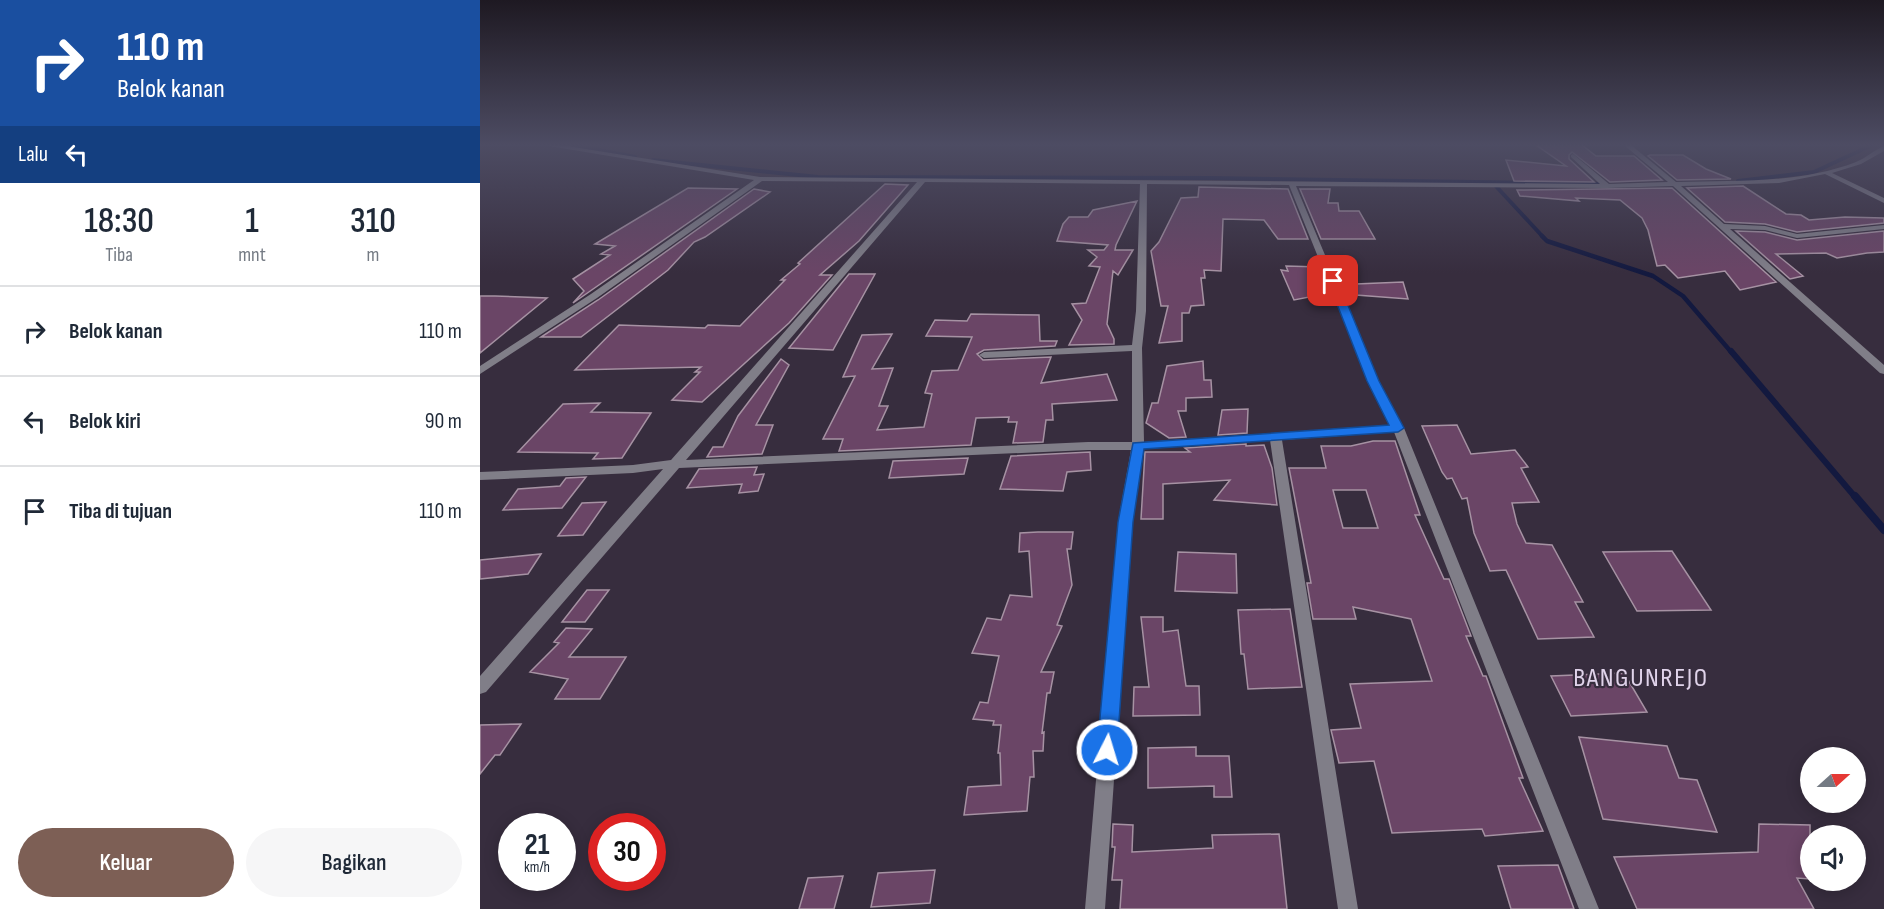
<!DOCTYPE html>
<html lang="id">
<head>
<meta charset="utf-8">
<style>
	body { margin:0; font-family:"Sofia Sans Condensed",sans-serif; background:#f6f6f7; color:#1f2937; height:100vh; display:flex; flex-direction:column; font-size:22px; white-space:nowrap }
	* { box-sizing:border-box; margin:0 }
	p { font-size:20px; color:#747a83 }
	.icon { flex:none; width:33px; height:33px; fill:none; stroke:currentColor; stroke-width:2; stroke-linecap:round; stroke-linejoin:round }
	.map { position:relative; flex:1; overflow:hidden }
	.side { display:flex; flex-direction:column; background:#fff; width:480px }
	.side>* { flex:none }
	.hud { background:#1a4fa0; color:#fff; overflow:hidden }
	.needle { width:39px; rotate:69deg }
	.buttons { position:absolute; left:1320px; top:747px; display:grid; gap:12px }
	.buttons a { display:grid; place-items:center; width:66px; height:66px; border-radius:50%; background:#fff; box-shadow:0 3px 15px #0003; font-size:30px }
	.speed { position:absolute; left:18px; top:813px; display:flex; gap:12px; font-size:30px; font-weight:700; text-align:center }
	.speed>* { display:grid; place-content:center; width:78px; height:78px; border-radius:50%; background:#fff; box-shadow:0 3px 15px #0003; line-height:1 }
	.speed small { font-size:15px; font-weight:400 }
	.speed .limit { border:9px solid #d22; background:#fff; color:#111 }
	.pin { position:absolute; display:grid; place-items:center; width:51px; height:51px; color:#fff; margin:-26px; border-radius:12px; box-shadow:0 3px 9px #0006 }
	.me { position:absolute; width:66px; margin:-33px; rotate:5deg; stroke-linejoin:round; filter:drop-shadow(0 0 4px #0008) }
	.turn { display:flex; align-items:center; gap:21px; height:126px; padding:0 18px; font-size:27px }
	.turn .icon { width:78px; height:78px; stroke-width:2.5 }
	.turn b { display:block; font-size:42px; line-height:51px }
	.then { display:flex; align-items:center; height:57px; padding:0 18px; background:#0003; gap:12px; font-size:22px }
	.eta { display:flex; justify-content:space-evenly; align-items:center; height:102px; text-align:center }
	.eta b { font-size:36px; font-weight:600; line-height:42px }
	.action { display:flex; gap:12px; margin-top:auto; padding:12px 18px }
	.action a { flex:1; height:69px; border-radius:36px; background:#7d5f55; color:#fff; font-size:24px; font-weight:600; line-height:69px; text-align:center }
	.action a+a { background:#f6f6f7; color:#1f2937 }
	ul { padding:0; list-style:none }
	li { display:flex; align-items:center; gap:18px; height:90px; padding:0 18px; border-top:2px solid #e0e1e3 }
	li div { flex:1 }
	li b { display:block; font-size:22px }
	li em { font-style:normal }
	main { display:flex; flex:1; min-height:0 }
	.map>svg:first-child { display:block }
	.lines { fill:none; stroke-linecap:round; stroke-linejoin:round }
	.stream-far3 { stroke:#13193f; stroke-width:4 }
	.stream-far2 { stroke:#13193f; stroke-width:4.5 }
	.stream-far1 { stroke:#13193f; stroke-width:6 }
	.stream { stroke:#13193f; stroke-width:8 }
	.building { fill:#6a4566; stroke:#a692a3; stroke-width:1.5; fill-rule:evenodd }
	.minor { fill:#807e88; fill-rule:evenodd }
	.route { fill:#1a73e8; stroke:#114b97; stroke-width:1.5 }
	.labels { text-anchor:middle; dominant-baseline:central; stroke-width:4.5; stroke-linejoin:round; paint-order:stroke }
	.near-quarter-label { font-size:27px; letter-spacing:1.5px; fill:#e0d3ea; stroke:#372d3e }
</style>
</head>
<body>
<main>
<section class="side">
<div class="hud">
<div class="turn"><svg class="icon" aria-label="right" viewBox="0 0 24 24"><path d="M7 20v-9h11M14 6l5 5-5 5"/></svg><div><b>110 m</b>Belok kanan</div></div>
<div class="then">Lalu<svg class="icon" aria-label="left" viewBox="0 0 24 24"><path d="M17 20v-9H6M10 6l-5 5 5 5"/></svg></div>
</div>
<div class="eta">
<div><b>18:30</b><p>Tiba</p></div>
<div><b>1</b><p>mnt</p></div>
<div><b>310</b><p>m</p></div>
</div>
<ul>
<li><svg class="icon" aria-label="right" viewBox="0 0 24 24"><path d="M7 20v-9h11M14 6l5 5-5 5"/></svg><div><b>Belok kanan</b></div><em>110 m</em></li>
<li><svg class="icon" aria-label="left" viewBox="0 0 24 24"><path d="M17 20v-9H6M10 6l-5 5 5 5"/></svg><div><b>Belok kiri</b></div><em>90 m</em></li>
<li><svg class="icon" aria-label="arrive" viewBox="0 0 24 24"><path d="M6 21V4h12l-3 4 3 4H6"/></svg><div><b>Tiba di tujuan</b></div><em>110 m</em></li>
</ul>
<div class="action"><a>Keluar</a><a>Bagikan</a></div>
</section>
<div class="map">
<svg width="1404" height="909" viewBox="0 0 1404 909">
	<rect width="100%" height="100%" fill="#372d3e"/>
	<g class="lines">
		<!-- stream-far3 -->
		<path class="stream-far3" d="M 93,145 L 155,157
			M 173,160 L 338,177 L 732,178 L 1119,184
			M 1258,181 L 1334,172 L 1392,145
			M 1013,183 L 1064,238"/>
		<!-- stream-far2 -->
		<path class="stream-far2" d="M 1062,236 L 1067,241 L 1173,276 L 1203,296 L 1252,353"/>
		<!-- stream-far1 -->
		<path class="stream-far1" d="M 1251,351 L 1376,498"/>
		<!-- stream -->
		<path class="stream" d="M 1375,496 L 1404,530"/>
	</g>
	<!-- building -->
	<path class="building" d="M 1056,145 L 1102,145 L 1116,156 L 1154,156 L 1182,180 L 1130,182 L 1092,152 L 1089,155 L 1089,159 L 1114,182 L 1034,181 L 1026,160 L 1086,166 Z
		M 1170,155 L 1203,155 L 1226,169 L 1251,179 L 1197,180 L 1168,156 Z
		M 405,184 L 428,185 L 379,241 L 340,275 L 352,275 L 309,323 L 222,402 L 192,400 L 220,372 L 215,372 L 221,367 L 95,370 L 139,325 L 225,328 L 228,325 L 260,326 L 305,280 L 301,280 L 320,264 L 318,263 Z
		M 1263,186 L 1306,214 L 1321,215 L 1329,220 L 1365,217 L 1404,218 L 1404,223 L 1317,232 L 1285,224 L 1245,222 L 1207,188 Z
		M 719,187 L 808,189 L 828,239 L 798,239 L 784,220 L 743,219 L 741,271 L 724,270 L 725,278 L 721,278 L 724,305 L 711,306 L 709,313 L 702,313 L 702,341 L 679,343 L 688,306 L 681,306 L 671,251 L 679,242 L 701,198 L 718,197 Z
		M 208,188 L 257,189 L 93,303 L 104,291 L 93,279 L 130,255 L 121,254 L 135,246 L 115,244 Z
		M 1192,188 L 1296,282 L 1260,290 L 1245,271 L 1198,278 L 1185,265 L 1177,266 L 1168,230 L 1162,218 L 1140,200 L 1096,198 L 1099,201 L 1040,196 L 1037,190 Z
		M 274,189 L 290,192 L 225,237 L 214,242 L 188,270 L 101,337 L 61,337 L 118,300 Z
		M 820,189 L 850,189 L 848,203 L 858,203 L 859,211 L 879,211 L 895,239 L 841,239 Z
		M 657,201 L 636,245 L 635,250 L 653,250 L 638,275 L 633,271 L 627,324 L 634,339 L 634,344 L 589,345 L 602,320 L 592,304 L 606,303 L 620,267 L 609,266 L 617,257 L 608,250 L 624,250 L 628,245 L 577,241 L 583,224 L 589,217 L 608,217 L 613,210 Z
		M 1256,231 L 1285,232 L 1317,240 L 1404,231 L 1404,252 L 1387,253 L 1357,258 L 1346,253 L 1296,254 L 1323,276 L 1310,279 Z
		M 806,266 L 840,267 L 850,293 L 814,300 L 801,270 L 808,271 Z
		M 369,274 L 395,274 L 353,350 L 309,348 Z
		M 923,282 L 928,299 L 876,295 L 876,284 Z
		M 0,296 L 15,296 L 67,298 L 0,353 Z
		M 491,314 L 559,315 L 560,341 L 577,341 L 575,346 L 504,350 L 497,354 L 503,360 L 571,357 L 561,383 L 627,374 L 637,400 L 572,404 L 573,420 L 566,420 L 563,442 L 533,443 L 537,422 L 528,422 L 529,417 L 496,418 L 491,445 L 359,451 L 363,439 L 343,439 L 375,376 L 363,377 L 382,335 L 412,334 L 392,369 L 413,368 L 399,406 L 408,406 L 397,430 L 444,427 L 452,394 L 445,393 L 452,371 L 478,370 L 492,337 L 446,336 L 455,320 L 487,321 Z
		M 301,359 L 309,365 L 276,425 L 293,425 L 282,454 L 227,457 L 233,447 L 243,447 L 258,416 Z
		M 723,361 L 724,380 L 731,380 L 732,397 L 706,398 L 706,411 L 698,411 L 706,437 L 689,438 L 666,423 L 672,403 L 678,403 L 687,366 Z
		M 120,403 L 111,412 L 171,413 L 142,458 L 113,459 L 118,453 L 38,452 L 83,404 Z
		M 768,409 L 767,433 L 738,435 L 742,410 Z
		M 977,425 L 991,454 L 1035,450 L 1048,467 L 1041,468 L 1059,502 L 1032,503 L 1037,524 L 1046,543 L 1072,545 L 1103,602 L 1095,602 L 1114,637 L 1058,639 L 1026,570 L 1010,571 L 994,533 L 987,498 L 982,499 L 972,478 L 967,479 L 962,472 L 942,426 Z
		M 893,441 L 915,441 L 940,515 L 935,515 L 964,579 L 969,579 L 991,636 L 986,636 L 1003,676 L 1006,676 L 1043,778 L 1039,778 L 1063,831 L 1005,836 L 1002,829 L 912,833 L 894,761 L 859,763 L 851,730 L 881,728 L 870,684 L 952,681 L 931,619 L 873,607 L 876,619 L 833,619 L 827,583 L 831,583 L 809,468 L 846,468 L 841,446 L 871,446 ZM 853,490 L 886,490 L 898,528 L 863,528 Z
		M 766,444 L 766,446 L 784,445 L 792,468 L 797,505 L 734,500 L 750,480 L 683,484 L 683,519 L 661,519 L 665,452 L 710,452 L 705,448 Z
		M 610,452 L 611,470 L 587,472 L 583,491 L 520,489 L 531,456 Z
		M 488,458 L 484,474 L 409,478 L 413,461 Z
		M 277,467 L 274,475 L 284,474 L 278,491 L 259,493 L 262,484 L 207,488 L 219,469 Z
		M 106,477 L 82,508 L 23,510 L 38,489 L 80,486 L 86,478 Z
		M 126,502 L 103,535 L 78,536 L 102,503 Z
		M 558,532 L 593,532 L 591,549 L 587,549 L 592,585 L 577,625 L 582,626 L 561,672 L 574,672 L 570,693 L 567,693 L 562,733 L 564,732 L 563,751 L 553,751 L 554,777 L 550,777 L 547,811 L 484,815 L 488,787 L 521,785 L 520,753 L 518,753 L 521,725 L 513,725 L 514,721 L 493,719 L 500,702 L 508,703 L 519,656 L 492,653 L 507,618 L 521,620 L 530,595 L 552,597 L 549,551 L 539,552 L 540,533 Z
		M 1192,551 L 1231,610 L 1157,611 L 1123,552 Z
		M 698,552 L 756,554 L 757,593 L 695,591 Z
		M 61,554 L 48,574 L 0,579 L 0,560 Z
		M 107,590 L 129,590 L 105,622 L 82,622 Z
		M 810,609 L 822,687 L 768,689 L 764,654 L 761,654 L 758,610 Z
		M 661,617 L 683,617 L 683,632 L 698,630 L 706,686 L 719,686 L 720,715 L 653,716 L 654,687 L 669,687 Z
		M 86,628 L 112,629 L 89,657 L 146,657 L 120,699 L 75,699 L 88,679 L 50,672 L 79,643 L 74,642 Z
		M 1144,673 L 1167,712 L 1091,716 L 1071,676 Z
		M 41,724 L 20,755 L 15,755 L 0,774 L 0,725 Z
		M 1099,737 L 1187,746 L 1199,778 L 1217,780 L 1237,832 L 1123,819 Z
		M 716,747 L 716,756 L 749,756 L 752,797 L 734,797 L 734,786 L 668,788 L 668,748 Z
		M 633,824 L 653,825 L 652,852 L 733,848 L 732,835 L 799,834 L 807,909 L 640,909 L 642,880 L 632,880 L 635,847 L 632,847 Z
		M 1279,824 L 1330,825 L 1330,879 L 1317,878 L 1334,909 L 1157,909 L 1134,857 L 1278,852 Z
		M 1078,865 L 1094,909 L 1031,909 L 1018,866 Z
		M 455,870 L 450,903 L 391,907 L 398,873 Z
		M 363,876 L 354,909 L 319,909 L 328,878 Z"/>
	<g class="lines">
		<!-- minor -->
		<path class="minor" d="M 63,145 L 81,145 L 280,177 L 1120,184 L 1091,157 L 1091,155 L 1093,154 L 1129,184 L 1188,182 L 1144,145 L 1151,145 L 1196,182 C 1256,180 1319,184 1376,162 C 1386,158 1394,150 1404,146 L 1404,151 L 1381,164 L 1352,173 L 1404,198 L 1404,203 L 1345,174 L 1299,183 L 1201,186 L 1244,224 L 1285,226 L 1317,234 L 1404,225 L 1404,229 L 1317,238 L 1285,230 L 1250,229 L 1404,365 L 1404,374 L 1400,373 L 1193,186 L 1127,188 L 816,186 L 898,381 L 924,428 L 1119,909 L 1099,909 L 914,432 L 802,440 L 878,909 L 858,909 L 790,440 L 663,449 L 652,522 L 625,909 L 605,909 L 638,522 L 651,450 L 608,450 L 199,468 L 6,692 L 0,694 L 0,676 L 183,469 L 153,473 L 0,480 L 0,472 L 153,465 L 191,460 L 437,182 L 282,181 L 117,298 L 0,374 L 0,366 L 111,294 L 274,180 ZM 445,182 L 660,184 L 656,311 L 652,345 L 504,352 L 499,355 L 504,358 L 652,351 L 652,442 L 608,442 L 206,460 ZM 667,184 L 809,185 L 888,381 L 911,425 L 664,442 L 662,348 L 666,311 Z"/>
	</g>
	<!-- sky -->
	<linearGradient id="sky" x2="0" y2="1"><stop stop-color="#1e1922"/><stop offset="0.53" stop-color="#4d4c63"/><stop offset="1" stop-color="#4d4c63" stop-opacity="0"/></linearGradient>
	<rect width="1404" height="273" fill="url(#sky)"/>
	<!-- route -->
	<path class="route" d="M 853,278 L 858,281 L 899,381 L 924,428 L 918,432 L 664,449 L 653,522 L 637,750 L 634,756 L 627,758 L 620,756 L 617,750 L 638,522 L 653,443 L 909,425 L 887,381 L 848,281 Z"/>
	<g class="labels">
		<!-- near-quarter labels -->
		<g class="near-quarter-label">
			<text x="1161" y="678">BANGUNREJO</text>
		</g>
	</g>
</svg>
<div class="buttons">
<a><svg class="needle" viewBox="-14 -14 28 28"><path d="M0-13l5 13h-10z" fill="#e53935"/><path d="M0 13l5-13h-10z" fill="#747a83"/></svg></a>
<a><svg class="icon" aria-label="sound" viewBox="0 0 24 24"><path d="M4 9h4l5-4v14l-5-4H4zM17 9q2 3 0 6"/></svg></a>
</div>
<div class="speed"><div>21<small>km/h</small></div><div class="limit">30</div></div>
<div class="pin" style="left:853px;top:281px;background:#d93025"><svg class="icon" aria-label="arrive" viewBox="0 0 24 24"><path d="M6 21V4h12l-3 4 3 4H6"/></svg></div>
<svg class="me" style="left:627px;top:750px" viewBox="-20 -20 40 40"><circle r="17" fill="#1a73e8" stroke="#fff" stroke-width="3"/><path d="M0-11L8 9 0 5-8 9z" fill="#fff"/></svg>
</div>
</main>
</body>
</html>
